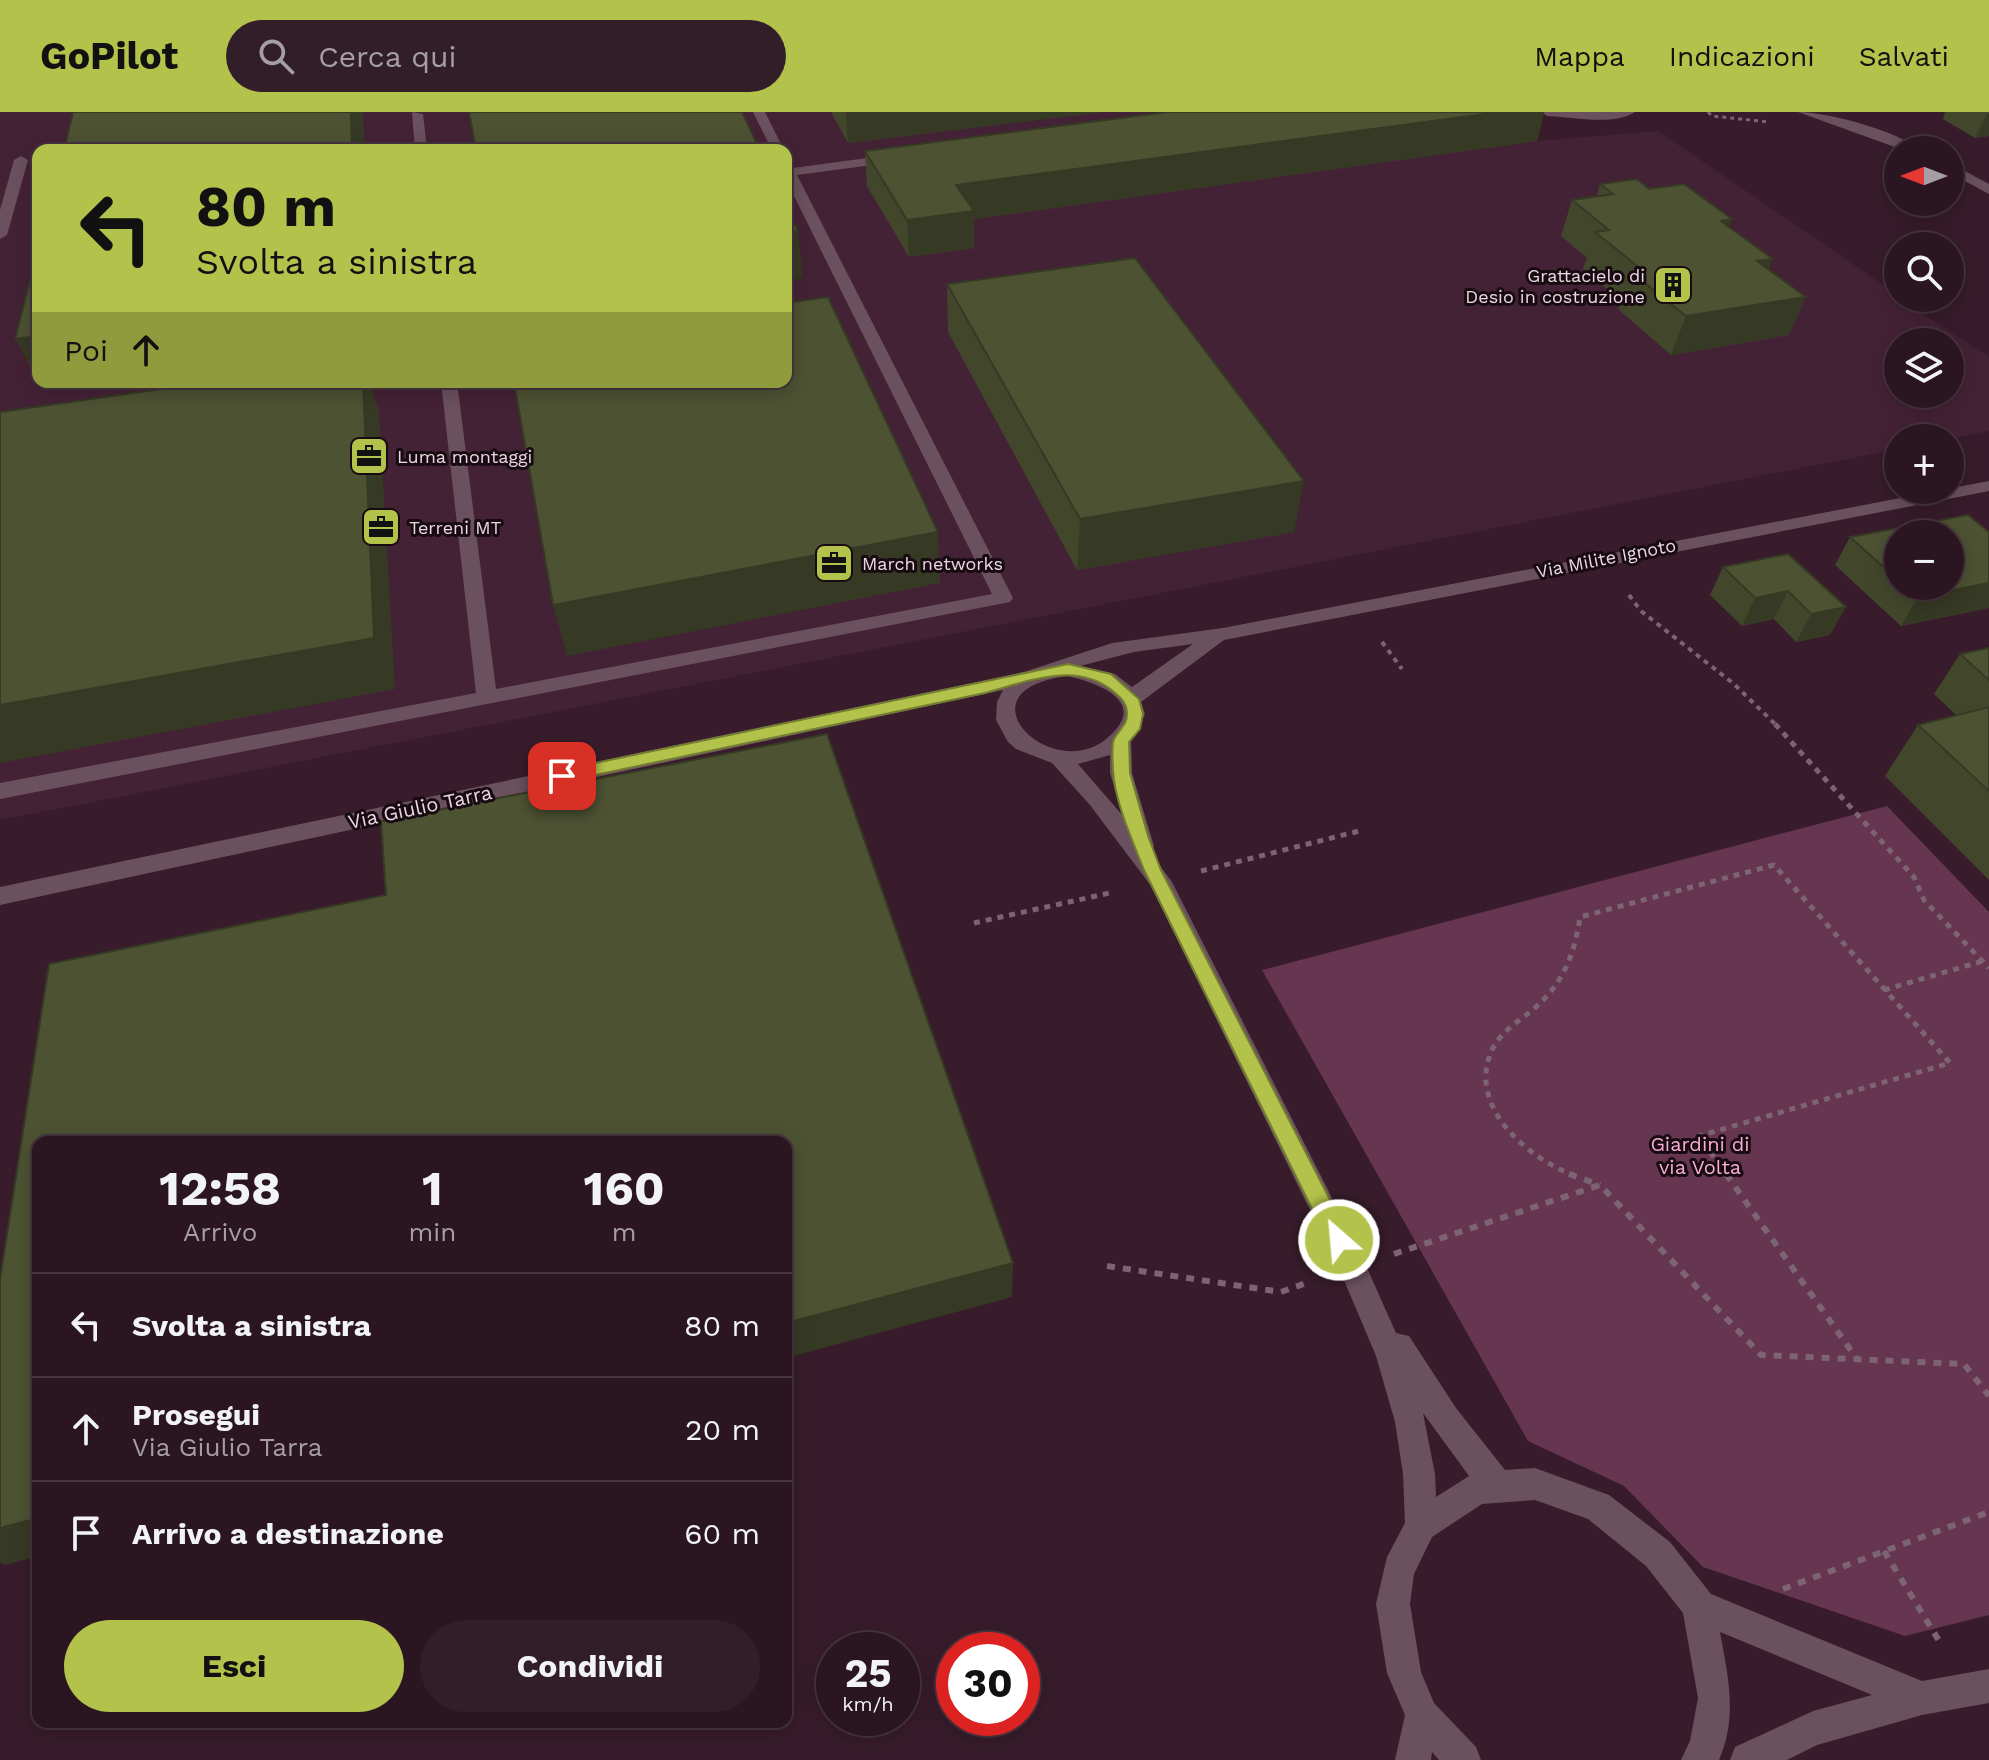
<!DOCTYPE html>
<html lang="it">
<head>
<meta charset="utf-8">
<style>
	body { margin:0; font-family:"Work Sans",sans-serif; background:#321e29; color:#f1f3f6; height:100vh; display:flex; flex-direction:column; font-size:30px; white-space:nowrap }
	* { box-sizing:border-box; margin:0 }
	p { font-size:26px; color:#a59fa5 }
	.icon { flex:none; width:44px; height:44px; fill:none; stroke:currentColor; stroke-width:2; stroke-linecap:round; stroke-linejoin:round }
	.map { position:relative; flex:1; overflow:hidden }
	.details { position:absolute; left:32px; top:1024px; width:760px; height:592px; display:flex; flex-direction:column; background:#2a1520; border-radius:16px; box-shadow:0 4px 20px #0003,0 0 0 2px #46343e }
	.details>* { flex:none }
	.top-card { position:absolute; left:32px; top:32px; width:760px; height:244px; border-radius:16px; box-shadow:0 4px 20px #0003,0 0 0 2px #46343e; background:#b3c24b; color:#111; overflow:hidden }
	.needle { width:52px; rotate:270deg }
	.tools { position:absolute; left:1884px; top:24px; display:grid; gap:16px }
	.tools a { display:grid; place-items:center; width:80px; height:80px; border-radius:50%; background:#2a1520; box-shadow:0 4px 20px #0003,0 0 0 2px #46343e; font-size:40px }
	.speed { position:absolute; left:816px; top:1520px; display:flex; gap:16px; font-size:40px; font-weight:700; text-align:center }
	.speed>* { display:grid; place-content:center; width:104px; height:104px; border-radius:50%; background:#2a1520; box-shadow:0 4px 20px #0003,0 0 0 2px #46343e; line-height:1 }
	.speed small { font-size:20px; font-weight:400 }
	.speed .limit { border:12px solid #d22; background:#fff; color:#111 }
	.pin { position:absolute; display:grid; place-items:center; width:68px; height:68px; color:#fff; margin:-34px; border-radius:16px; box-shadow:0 4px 12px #0006 }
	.me { position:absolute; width:88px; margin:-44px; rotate:333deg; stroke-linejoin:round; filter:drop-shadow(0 0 6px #0008) }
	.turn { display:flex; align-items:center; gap:28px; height:168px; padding:0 32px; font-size:36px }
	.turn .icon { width:104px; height:104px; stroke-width:2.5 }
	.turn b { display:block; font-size:56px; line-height:68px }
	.then { display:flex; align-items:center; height:76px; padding:0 32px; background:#0003; gap:16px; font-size:30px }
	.eta { display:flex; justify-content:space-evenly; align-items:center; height:136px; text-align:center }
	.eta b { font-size:48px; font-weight:700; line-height:56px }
	.cta { display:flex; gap:16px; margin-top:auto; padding:16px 32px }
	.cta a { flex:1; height:92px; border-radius:48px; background:#b3c24b; color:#111; font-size:32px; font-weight:700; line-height:92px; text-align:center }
	.cta a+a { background:#321e29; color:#f1f3f6 }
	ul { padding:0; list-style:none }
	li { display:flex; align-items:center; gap:24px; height:104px; padding:0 32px; border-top:2px solid #46343e }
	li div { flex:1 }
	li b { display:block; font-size:30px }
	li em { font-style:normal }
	header { display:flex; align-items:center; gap:48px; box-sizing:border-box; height:112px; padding:0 40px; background:#b3c24b; color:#111 }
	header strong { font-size:38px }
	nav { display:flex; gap:44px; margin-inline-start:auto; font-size:28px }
	.search { width:560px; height:72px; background:#321e29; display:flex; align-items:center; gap:20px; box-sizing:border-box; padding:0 28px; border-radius:44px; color:#a59fa5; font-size:30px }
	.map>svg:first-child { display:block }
	.built { fill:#442235; fill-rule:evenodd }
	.green { fill:#663550 }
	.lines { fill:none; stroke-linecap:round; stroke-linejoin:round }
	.path-far3 { stroke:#7d6472; stroke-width:3; stroke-dasharray:4 4; stroke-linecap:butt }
	.path-far2 { stroke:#7d6472; stroke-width:4; stroke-dasharray:5 5; stroke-linecap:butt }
	.path-far1 { stroke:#7d6472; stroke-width:5; stroke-dasharray:6 6; stroke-linecap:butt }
	.path { stroke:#7d6472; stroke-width:6; stroke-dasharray:8 8; stroke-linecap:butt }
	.lane { fill:#6b505e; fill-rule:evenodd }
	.street { fill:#6b505e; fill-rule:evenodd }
	.wall { fill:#42472c; fill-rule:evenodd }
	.shaded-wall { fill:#363924 }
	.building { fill:#4d5233; stroke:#363924; stroke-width:2 }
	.route { fill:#b3c24b; stroke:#747e31; stroke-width:2 }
	.labels { text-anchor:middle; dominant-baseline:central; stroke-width:6; stroke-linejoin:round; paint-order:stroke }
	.far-poi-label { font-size:18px; fill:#ebd7e1; stroke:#170b11; text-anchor:start }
	.far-street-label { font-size:18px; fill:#ebd7e1; stroke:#170b11 }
	.street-label { font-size:20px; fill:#ebd7e1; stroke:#170b11 }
	.park-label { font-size:20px; fill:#f8add4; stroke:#170b11 }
</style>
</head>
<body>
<header>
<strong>GoPilot</strong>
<div class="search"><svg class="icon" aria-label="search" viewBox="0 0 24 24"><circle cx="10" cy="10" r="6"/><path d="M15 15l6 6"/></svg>Cerca qui</div>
<nav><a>Mappa</a><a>Indicazioni</a><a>Salvati</a></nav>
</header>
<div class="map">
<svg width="1989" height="1648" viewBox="0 0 1989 1648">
	<rect width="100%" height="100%" fill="#381c2b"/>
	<!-- built -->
	<path class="built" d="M 0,0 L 1498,0 L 1537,29 L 1658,19 L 1898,183 L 1898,186 L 1989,245 L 1989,319 L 1950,327 L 1898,326 L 1898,337 L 0,708 ZM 38,38 L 786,38 L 786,270 L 38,270 ZM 1898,230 L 1950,230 L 1950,282 L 1898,282 Z"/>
	<!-- green -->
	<path class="green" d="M 1887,694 L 1989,800 L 1989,1503 L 1905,1524 L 1703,1455 L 1624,1374 L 1528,1329 L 1262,858 Z"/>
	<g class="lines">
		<!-- path-far3 -->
		<path class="path-far3" d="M 1708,0 L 1712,4 L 1769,10"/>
		<!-- path-far2 -->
		<path class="path-far2" d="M 1629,483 L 1641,499 L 1734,572 L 1777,614
			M 1382,530 L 1402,557"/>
		<!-- path-far1 -->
		<path class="path-far1" d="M 1775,612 L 1914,765 L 1924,788 L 1989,856
			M 1201,759 L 1363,718
			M 974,811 L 1114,780
			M 1884,878 L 1983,849
			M 1575,1064 C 1527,1046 1463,992 1494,934 C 1502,920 1517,910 1530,900 C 1562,874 1574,845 1580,805 L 1774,753 L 1950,951 L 1699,1024 L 1727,1064"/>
		<!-- path -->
		<path class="path" d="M 1569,1062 L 1600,1073
			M 1726,1062 L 1857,1247
			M 1394,1142 L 1600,1073 L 1761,1243 L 1964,1252 L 1989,1284
			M 1107,1154 L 1281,1180 L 1309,1170
			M 1884,1439 L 1941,1532
			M 1783,1477 L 1989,1400"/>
		<!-- lane -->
		<path class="lane" d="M 412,0 L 423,2 L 427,38 L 415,38 Z
			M 753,0 L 765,0 L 784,38 L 772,38 Z
			M 897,42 L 904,46 L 902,49 L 797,63 L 1013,486 L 1010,490 L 0,687 L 0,671 L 476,581 L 441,270 L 457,270 L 496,577 L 992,482 L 786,68 L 786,51 L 793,56 Z
			M 21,44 L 28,48 L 7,123 L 0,127 L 0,98 L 14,48 Z"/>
		<!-- street -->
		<path class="street" d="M 1541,0 L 1635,0 C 1614,14 1572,5 1547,4 Z
			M 1798,0 C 1828,0 1898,19 1920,38 L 1903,38 Z
			M 1950,51 L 1989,72 L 1989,82 L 1950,61 Z
			M 1989,369 L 1989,379 L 1224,528 L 1141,590 L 1145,602 L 1131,628 L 1132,661 L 1154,734 L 1150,740 L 1172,770 L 1363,1147 L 1396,1221 L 1409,1224 L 1456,1296 L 1505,1358 L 1535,1356 L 1609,1383 L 1670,1430 L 1711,1482 L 1922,1569 L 1989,1557 L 1989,1591 L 1922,1603 L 1817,1633 L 1787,1648 L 1730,1648 L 1735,1635 L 1813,1599 L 1872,1583 L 1720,1520 C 1728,1564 1738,1605 1719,1648 L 1681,1648 L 1690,1629 L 1698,1586 L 1683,1501 L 1646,1454 L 1588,1407 L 1535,1388 L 1482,1392 L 1432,1425 L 1414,1462 L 1410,1492 L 1421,1560 L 1434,1591 L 1476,1635 L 1481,1648 L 1439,1648 L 1432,1640 L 1431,1648 L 1395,1648 L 1405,1603 L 1387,1561 L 1376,1492 L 1387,1445 L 1405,1411 L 1403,1362 L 1395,1310 L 1376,1244 L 1341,1161 L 1151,774 L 1090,693 L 1052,651 L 1016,637 L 1008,630 L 996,608 L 997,590 L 1003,578 L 0,793 L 0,775 L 1024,560 L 1112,531 L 1223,516 ZM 1193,532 L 1132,575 L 1115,562 L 1080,554 L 1134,540 ZM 1068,564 C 1101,572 1151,591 1105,628 C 1050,671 955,578 1068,564 ZM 1110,643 L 1110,661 L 1123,704 L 1078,652 ZM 1423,1301 L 1469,1364 L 1436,1385 L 1435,1362 Z"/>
	</g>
	<!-- wall -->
	<path class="wall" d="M 831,0 L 1103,0 L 848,31 Z
		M 1167,0 L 1544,0 L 1537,29 L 974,107 L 974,136 L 909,145 L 867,74 L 865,39 Z
		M 1945,0 L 1989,0 L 1989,24 L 1975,26 L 1943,7 Z
		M 1600,72 L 1649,77 L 1729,115 L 1769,157 L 1789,223 L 1671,243 L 1618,197 L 1621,189 L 1583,157 L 1587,146 L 1561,124 L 1572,88 L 1597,84 Z
		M 947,172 L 1294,420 L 1077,458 L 948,220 Z
		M 1968,403 L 1989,420 L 1989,496 L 1901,514 L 1835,453 L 1850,425 ZM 1898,422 L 1950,422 L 1950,474 L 1898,474 Z
		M 1788,442 L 1830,523 L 1796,530 L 1774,507 L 1742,514 L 1710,483 L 1723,455 Z
		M 1989,536 L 1989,768 L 1885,664 L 1918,613 L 1956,603 L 1934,582 L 1960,542 Z"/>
	<!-- shaded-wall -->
	<path class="shaded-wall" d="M 351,0 L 363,0 L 365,38 L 352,38 Z
		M 846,0 L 1103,0 L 848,31 Z
		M 1500,0 L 1544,0 L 1537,29 L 974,107 L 974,136 L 909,145 L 907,108 L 956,73 Z
		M 1987,2 L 1989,2 L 1989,24 L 1975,26 Z
		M 1732,107 L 1718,144 L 1721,109 Z
		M 798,119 L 803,166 L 786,169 L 786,121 Z
		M 1773,147 L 1757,184 L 1757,149 Z
		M 1806,185 L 1789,223 L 1671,243 L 1686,204 Z
		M 38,224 L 38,269 L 15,227 Z
		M 38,270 L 82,270 L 42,276 Z
		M 363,270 L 369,270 L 379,298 L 395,577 L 0,651 L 0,593 Z
		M 1304,369 L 1294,420 L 1077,458 L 1080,407 Z
		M 938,420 L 940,471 L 567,544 L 553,493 Z
		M 1989,471 L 1989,496 L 1901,514 L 1918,485 Z
		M 1788,479 L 1774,507 L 1742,514 L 1755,486 Z
		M 1846,495 L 1830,523 L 1796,530 L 1811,502 Z
		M 1013,1151 L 1012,1185 L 786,1246 L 786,1211 Z
		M 38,1406 L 38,1444 L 5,1453 L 0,1450 L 0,1416 Z"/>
	<!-- building -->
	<path class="building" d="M 73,0 L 351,0 L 352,38 L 64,38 Z
		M 469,0 L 742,0 L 760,38 L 476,38 Z
		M 1167,0 L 1500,0 L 956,73 L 974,99 L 907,108 L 865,39 Z
		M 1637,67 L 1649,77 L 1684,72 L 1732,107 L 1721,109 L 1773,147 L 1757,149 L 1806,185 L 1686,204 L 1631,160 L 1642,158 L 1595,120 L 1609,118 L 1572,88 L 1613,82 L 1600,72 Z
		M 786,94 L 798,119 L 786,121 Z
		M 38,137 L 38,224 L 15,227 Z
		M 1135,146 L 1304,369 L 1080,407 L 947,172 Z
		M 828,185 L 938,420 L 553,493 L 514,270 L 786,270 L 786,191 Z
		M 211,270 L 363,270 L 374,526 L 0,593 L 0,300 Z
		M 1968,403 L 1989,420 L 1989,471 L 1918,485 L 1905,474 L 1950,474 L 1950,422 L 1898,422 L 1898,468 L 1850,425 Z
		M 1788,442 L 1846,495 L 1811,502 L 1788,479 L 1755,486 L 1723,455 Z
		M 1989,536 L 1989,568 L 1960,542 Z
		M 1989,595 L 1989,679 L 1918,613 Z
		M 827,622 L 1013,1151 L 786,1211 L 786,1030 L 38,1030 L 38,1406 L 0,1416 L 0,1167 L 49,852 L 386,783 L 381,709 Z"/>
	<!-- route -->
	<path class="route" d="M 1068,552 L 1111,562 L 1139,587 L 1143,602 L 1140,617 L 1129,630 L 1130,661 L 1148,724 L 1161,758 L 1347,1121 L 1350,1128 L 1347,1135 L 1339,1138 L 1331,1135 L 1144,758 C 1132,727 1115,691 1113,658 C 1113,649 1111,634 1114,627 C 1119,617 1128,613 1127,600 C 1126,590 1121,586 1114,580 C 1076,548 1027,570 985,581 L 562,670 L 554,664 L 562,658 Z"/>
	<!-- icons -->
	<defs>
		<g id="building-square" transform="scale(2)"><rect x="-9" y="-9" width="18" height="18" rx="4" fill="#b3c24b" stroke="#170b11"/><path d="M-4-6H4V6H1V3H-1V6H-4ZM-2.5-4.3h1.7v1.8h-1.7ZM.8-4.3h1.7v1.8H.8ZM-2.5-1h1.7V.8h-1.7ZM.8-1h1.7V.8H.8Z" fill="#111"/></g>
		<g id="office-square" transform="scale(2)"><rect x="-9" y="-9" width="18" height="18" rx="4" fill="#b3c24b" stroke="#170b11"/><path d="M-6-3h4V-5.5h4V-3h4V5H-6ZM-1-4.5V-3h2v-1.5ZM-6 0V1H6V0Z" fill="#111"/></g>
	</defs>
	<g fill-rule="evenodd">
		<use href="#building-square" x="1673" y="173"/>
		<use href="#office-square" x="369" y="344"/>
		<use href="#office-square" x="381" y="415"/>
		<use href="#office-square" x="834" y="451"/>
	</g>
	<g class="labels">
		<!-- far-poi labels -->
		<g class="far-poi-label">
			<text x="1645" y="163" text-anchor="end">Grattacielo di<tspan x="1645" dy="21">Desio in costruzione</tspan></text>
			<text x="397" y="344">Luma montaggi</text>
			<text x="409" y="415">Terreni MT</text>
			<text x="862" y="451">March networks</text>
		</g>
		<!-- far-street labels -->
		<g class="far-street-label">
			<text transform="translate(1606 446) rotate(-11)">Via Milite Ignoto</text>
		</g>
		<!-- street labels -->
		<g class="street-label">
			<text transform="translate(420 695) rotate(-12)">Via Giulio Tarra</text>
		</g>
		<!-- park labels -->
		<g class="park-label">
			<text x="1700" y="1032">Giardini di<tspan x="1700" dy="23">via Volta</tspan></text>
		</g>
	</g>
</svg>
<div class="tools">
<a><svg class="needle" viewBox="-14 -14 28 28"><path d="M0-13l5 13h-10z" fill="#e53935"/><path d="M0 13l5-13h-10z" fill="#a59fa5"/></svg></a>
<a><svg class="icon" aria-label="search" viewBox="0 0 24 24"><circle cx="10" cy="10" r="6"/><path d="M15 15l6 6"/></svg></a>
<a><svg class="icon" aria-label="layers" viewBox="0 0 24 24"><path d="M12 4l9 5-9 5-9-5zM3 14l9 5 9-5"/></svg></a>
<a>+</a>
<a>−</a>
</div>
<div class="speed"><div>25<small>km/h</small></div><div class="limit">30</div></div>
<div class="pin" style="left:562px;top:664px;background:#d93025"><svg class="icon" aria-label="arrive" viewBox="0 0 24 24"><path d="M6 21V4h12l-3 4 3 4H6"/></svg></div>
<svg class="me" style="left:1339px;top:1128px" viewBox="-20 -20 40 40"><circle r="17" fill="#b3c24b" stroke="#fff" stroke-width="3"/><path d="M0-11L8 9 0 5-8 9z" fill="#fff"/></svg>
<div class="top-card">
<div class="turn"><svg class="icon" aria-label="left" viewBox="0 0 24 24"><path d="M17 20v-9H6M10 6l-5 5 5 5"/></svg><div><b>80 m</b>Svolta a sinistra</div></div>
<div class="then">Poi<svg class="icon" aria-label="ahead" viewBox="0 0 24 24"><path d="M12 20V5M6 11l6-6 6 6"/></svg></div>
</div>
<section class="details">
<div class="eta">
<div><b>12:58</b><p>Arrivo</p></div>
<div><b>1</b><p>min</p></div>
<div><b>160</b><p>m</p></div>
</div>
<ul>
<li><svg class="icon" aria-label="left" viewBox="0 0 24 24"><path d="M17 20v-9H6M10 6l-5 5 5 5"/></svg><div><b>Svolta a sinistra</b></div><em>80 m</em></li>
<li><svg class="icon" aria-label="ahead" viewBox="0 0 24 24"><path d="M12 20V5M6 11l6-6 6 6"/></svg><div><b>Prosegui</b><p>Via Giulio Tarra</p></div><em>20 m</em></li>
<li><svg class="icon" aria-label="arrive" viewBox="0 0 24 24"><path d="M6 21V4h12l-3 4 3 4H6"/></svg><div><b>Arrivo a destinazione</b></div><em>60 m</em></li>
</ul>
<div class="cta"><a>Esci</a><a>Condividi</a></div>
</section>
</div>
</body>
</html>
